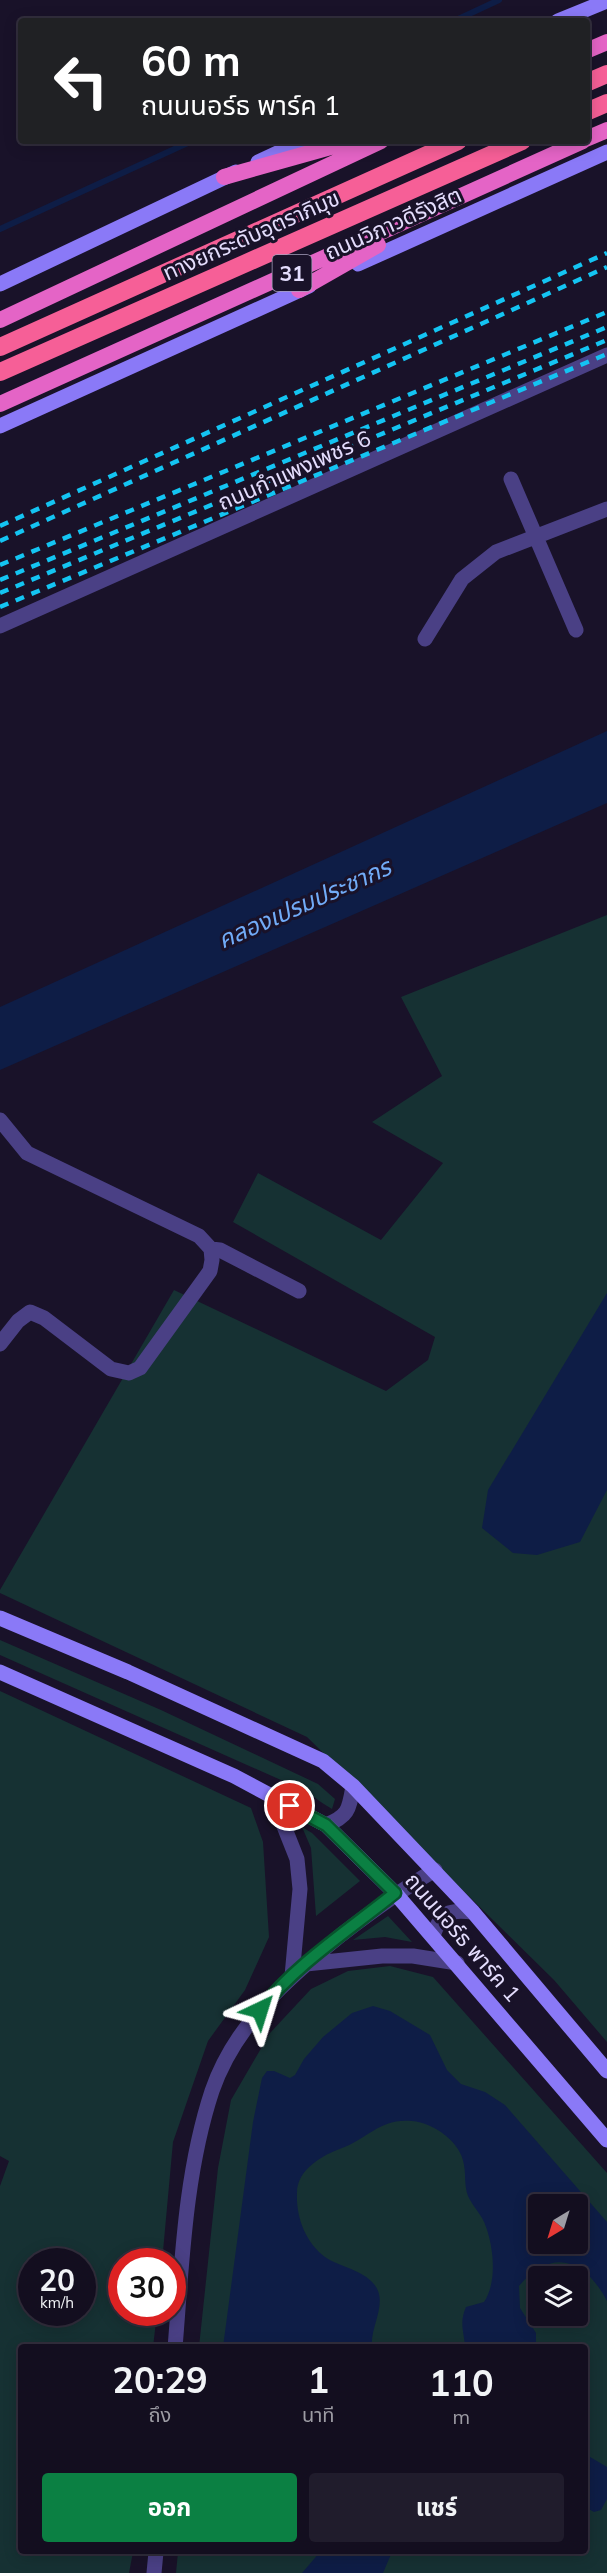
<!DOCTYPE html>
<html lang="th">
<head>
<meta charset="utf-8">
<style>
	body { margin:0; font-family:Mulish,"Noto Sans Thai",sans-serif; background:#201c2c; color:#f1f3f6; height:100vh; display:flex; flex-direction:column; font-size:22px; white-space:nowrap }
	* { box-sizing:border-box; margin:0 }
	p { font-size:20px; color:#9d9ca4 }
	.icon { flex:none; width:33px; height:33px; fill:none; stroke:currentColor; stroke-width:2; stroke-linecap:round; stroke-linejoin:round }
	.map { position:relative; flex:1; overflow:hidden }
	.details { position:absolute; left:18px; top:2344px; width:570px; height:210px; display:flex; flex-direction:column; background:#130e1f; border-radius:6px; box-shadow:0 3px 15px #0003,0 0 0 2px #322e3d }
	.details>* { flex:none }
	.hud { position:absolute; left:18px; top:18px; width:572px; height:126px; border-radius:6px; box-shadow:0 3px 15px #0003,0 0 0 2px #322e3d; background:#202124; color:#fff; overflow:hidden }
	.needle { width:39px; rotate:218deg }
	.fabs { position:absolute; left:528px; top:2194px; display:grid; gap:12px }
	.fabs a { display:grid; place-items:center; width:60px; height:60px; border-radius:6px; background:#130e1f; box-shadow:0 3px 15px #0003,0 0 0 2px #322e3d; font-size:30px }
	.speed { position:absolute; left:18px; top:2248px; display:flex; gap:12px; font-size:30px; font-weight:700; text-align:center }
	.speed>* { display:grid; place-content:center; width:78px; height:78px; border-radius:50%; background:#130e1f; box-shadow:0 3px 15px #0003,0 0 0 2px #322e3d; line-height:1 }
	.speed small { font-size:15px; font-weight:400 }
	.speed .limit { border:9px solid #d22; background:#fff; color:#111 }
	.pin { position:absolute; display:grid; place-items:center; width:51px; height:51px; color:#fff; margin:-26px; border:3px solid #fff; border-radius:50%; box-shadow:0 2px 6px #0007 }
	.me { position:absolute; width:66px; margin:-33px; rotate:41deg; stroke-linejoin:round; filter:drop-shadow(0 0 4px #0008) }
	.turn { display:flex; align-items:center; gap:21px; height:126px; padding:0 24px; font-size:27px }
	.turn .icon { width:78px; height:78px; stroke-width:2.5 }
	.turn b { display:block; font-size:42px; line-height:51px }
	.eta { display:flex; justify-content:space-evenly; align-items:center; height:102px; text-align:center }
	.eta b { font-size:36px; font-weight:700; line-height:42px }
	.action { display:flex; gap:12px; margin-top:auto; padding:12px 24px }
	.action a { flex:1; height:69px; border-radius:6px; background:#0b8043; color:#fff; font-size:24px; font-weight:700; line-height:69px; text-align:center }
	.action a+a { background:#201c2c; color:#f1f3f6 }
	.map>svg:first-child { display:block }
	.green { fill:#163133; fill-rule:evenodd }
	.water { fill:#0e1d46; fill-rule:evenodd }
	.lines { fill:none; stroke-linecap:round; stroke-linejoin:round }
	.stream { stroke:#0e1d46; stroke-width:6 }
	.minor { stroke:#4a4085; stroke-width:15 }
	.tertiary { stroke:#4a4085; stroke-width:15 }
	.secondary { stroke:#8a79f7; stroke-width:15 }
	.trunk { stroke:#e464c6; stroke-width:16 }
	.motorway { stroke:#f65f97; stroke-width:18 }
	.rail { stroke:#14c4f2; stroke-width:4.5; stroke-dasharray:9 8; stroke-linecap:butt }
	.route-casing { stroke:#07532c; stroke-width:15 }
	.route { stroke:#0b8043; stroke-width:10 }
	.labels { text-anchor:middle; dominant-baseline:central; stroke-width:6; stroke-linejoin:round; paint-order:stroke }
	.shield { fill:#191229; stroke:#a7a0bd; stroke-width:1.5 }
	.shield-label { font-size:21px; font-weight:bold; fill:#e4ddfd }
	.street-label { font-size:22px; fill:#e4ddfd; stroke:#191229 }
	.water-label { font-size:24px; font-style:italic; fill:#71abf7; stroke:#191229 }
</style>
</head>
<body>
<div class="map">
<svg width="607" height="2573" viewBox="0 0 607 2573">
	<rect width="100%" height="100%" fill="#191229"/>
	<!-- green -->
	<path class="green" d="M 607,915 L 607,2042 L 554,1980 L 307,1737 L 0,1593 L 0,1590 L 174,1290 L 386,1391 L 428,1360 L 435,1337 L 233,1222 L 258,1173 L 381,1240 L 443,1163 L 372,1122 L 442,1076 L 401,997 Z
		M 0,1640 L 161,1710 L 318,1784 L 335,1799 L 332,1809 C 316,1800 308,1790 290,1784 L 0,1655 Z
		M 0,1691 L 251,1808 L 263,1842 L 269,1937 L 245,1990 L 208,2041 L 173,2142 L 162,2262 L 122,2262 L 122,2313 L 157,2313 L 153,2347 L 21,2348 L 21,2552 L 133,2552 L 129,2573 L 0,2573 L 0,2186 L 9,2161 L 0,2156 ZM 32,2262 L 82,2262 L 82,2313 L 32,2313 Z
		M 302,1827 L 312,1833 L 360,1881 L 316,1916 L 311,1848 Z
		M 388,1916 L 412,1942 L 385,1937 L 353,1940 Z
		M 390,1966 L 433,1977 L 607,2173 L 607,2573 L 176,2573 L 178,2552 L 585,2552 L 585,2348 L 199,2347 L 218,2168 L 231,2100 L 270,2033 L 311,1989 L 348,1971 ZM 538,2205 L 578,2205 L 578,2244 L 538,2244 ZM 538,2277 L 578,2277 L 578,2316 L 538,2316 Z"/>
	<!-- water -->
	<path class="water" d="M 607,731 L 607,803 L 0,1070 L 0,1007 Z
		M 607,1293 L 607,1490 L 580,1542 L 537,1555 L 513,1553 L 482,1528 L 488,1490 Z
		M 373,2006 L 390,2011 L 430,2035 L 447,2070 L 461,2084 L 485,2092 L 505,2105 L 607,2222 L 607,2301 C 585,2259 552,2247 519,2286 L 520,2308 L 536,2333 L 536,2347 L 465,2347 C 464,2331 459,2323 466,2307 L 484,2302 C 497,2283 494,2249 486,2227 C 483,2216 473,2207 468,2196 C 464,2185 466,2176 464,2165 C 461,2142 434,2123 412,2121 C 380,2118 369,2138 342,2148 C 323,2155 297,2169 297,2193 C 296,2217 305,2242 325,2257 C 340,2268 373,2271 379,2294 C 383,2311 370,2330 372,2347 L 223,2347 L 253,2122 L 262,2078 L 267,2071 L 274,2071 L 290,2078 L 295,2075 L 304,2059 L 323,2037 L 352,2013 ZM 538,2205 L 578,2205 L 578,2244 L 538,2244 Z
		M 585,2454 L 607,2467 L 607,2499 L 601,2510 L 594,2512 L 585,2507 Z
		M 320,2552 L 392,2552 L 383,2573 L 302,2573 Z"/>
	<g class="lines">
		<!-- stream -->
		<path class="stream" d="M 454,21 L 499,0
			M 0,229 L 192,141"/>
		<!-- minor -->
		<path class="minor" d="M 511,479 L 576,630
			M 425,639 L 462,579 L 496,552 L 607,509
			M 0,1120 L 27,1153 L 199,1236 L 211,1249 L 220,1250 L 299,1291
			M 0,1344 L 18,1321 L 30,1312 L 44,1318 L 111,1369 L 129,1373 L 140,1368 L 210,1271 L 212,1260 L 211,1249
			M 272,1796 L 297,1859 L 300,1889 L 292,1976
			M 306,1964 L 382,1956 L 413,1956 L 457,1963
			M 175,2348 C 182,2262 185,2173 212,2091 C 235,2024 288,1978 341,1935 C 372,1911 401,1890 435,1870
			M 154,2573 L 156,2552"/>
		<!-- tertiary -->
		<path class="tertiary" d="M 0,626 L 607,355
			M 326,1825 C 349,1816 349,1809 353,1786
			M 433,1936 C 441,1912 449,1909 473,1912"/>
		<!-- secondary -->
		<path class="secondary" d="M 558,21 L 607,1
			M 258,162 L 303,141
			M 358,264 L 607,152
			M 0,284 L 236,172
			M 0,426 L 309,286
			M 0,1618 L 128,1672 L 323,1761 L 353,1786 L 473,1912 L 607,2071
			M 0,1672 L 234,1776 L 326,1825 L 395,1893 L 607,2140"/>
		<!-- trunk -->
		<path class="trunk" d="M 586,51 L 607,42
			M 586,139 L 607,130
			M 224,177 L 352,141
			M 299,290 L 378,245
			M 0,320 L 381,141
			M 0,404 L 583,141"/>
		<!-- motorway -->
		<path class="motorway" d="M 586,83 L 607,74
			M 586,112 L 607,103
			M 0,347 L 458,141
			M 0,372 L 522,141"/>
		<!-- rail -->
		<path class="rail" d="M 0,526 L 607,253
			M 0,541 L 607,267
			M 0,565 L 607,312
			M 0,580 L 607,327
			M 0,593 L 607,340
			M 0,607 L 607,354"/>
	</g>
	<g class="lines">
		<!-- route casing -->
		<g class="route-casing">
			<path id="route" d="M 260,2010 C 296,1964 349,1930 395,1893 L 326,1825 L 290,1806"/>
		</g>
		<!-- route -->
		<use href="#route" class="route"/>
	</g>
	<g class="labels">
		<!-- shield labels -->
		<rect class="shield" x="272.5" y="255" width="39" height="36" rx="4.5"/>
		<g class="shield-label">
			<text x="292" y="273">31</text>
		</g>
		<!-- street labels -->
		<g class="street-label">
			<text transform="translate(393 223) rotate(-24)">ถนนวิภาวดีรังสิต</text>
			<text transform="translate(251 235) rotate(-24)">ทางยกระดับอุตราภิมุข</text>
			<text transform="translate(294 470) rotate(-24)">ถนนกำแพงเพชร 6</text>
			<text transform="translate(463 1937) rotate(49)">ถนนนอร์ธ พาร์ค 1</text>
		</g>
		<!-- water labels -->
		<g class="water-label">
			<text transform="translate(304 903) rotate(-24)">คลองเปรมประชากร</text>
		</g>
	</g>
</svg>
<div class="fabs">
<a><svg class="needle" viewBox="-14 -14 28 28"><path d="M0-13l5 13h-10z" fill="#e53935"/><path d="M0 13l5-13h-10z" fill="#9d9ca4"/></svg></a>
<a><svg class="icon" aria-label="layers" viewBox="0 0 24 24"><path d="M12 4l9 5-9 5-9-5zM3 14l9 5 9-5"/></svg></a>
</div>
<div class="speed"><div>20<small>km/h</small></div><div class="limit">30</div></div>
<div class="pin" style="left:290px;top:1806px;background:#d93025"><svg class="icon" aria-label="arrive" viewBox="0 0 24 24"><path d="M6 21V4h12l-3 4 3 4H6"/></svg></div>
<svg class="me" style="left:260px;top:2010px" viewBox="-20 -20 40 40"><path d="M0-17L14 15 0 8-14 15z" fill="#0b8043" stroke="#fff" stroke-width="4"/></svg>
<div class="hud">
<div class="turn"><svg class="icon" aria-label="left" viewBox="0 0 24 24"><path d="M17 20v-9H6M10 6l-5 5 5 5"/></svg><div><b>60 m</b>ถนนนอร์ธ พาร์ค 1</div></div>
</div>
<section class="details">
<div class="eta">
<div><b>20:29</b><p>ถึง</p></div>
<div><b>1</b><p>นาที</p></div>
<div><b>110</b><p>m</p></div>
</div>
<div class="action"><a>ออก</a><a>แชร์</a></div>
</section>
</div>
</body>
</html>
